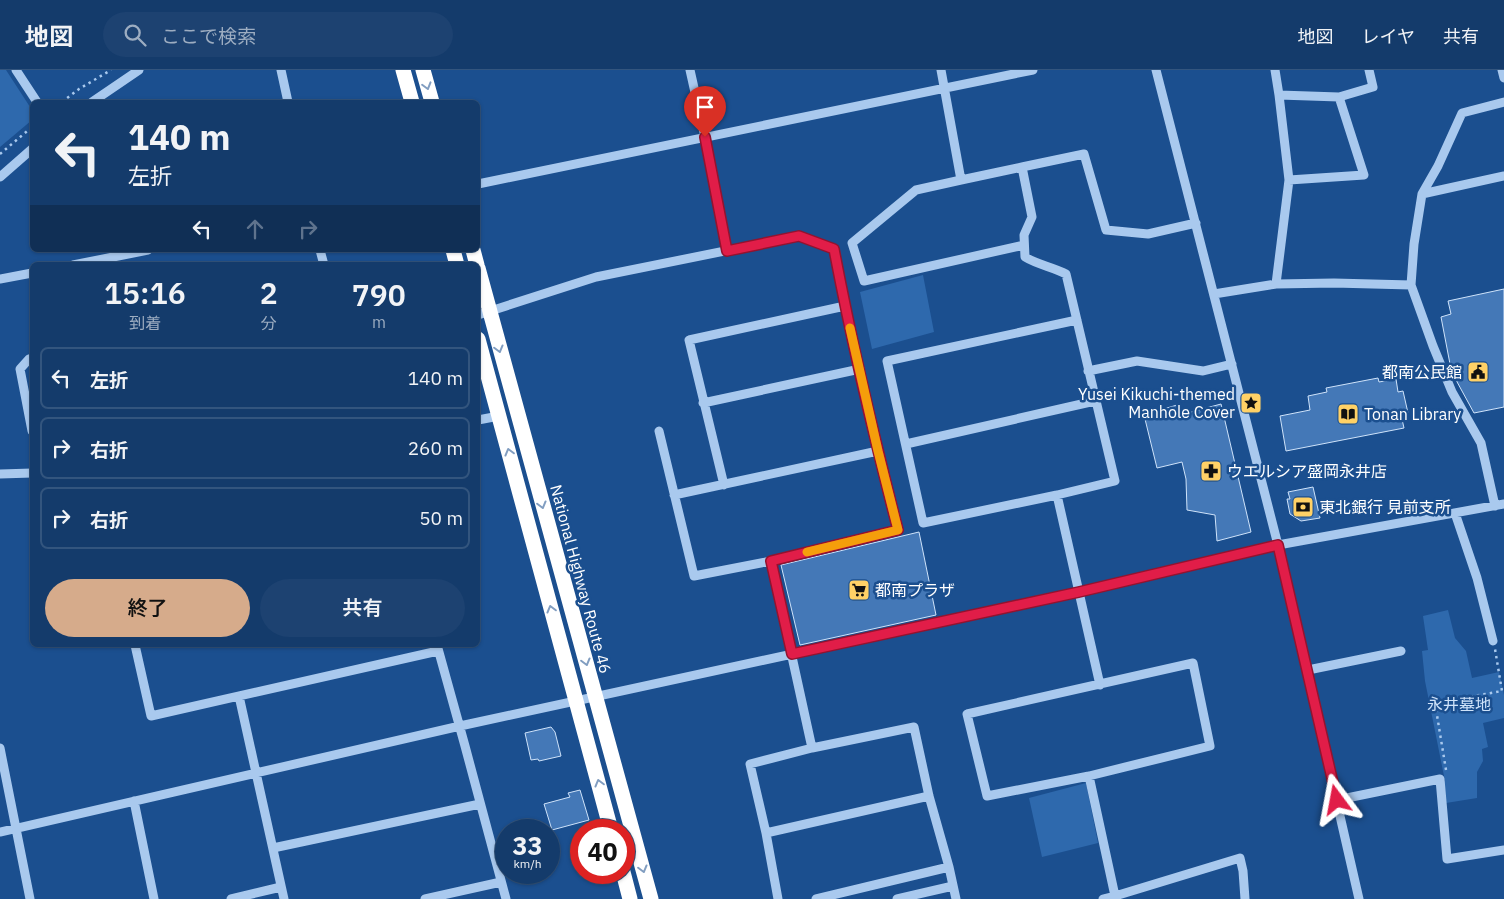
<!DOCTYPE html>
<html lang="ja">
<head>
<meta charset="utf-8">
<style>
	body { margin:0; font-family:"IBM Plex Sans","Noto Sans JP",sans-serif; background:#1d4271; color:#f1f3f6; height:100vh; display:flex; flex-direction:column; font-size:19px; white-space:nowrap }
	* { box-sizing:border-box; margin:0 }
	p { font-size:16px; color:#9dadc1 }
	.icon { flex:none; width:28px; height:28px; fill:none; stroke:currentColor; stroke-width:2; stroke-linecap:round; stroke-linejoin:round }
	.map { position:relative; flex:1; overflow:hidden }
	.sheet { position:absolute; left:30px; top:192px; width:450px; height:385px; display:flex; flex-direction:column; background:#143b6b; border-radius:8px; box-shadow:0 1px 4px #0004,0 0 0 1px #33557e }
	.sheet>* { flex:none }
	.guide { position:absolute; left:30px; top:30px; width:450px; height:152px; border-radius:8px; box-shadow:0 1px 4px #0004,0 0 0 1px #33557e; background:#143b6b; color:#f1f3f6; overflow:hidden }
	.speed { position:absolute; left:495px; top:749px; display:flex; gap:10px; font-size:25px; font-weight:700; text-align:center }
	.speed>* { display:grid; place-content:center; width:65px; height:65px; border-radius:50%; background:#143b6b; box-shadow:0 1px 4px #0004,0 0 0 1px #33557e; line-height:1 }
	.speed small { font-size:12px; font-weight:400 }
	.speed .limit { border:8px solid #d22; background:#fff; color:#111 }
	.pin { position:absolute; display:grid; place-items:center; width:42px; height:42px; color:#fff; margin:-51px -21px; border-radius:50% 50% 50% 0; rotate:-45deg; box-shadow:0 0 5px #0007 }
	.pin .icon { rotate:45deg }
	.me { position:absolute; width:55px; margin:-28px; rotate:347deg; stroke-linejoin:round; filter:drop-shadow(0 0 4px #0008) }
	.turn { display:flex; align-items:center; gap:18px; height:105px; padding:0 15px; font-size:22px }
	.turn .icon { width:65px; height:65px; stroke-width:2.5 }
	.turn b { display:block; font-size:35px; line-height:42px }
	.lanes { display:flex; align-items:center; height:48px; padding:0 15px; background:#0003; justify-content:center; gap:25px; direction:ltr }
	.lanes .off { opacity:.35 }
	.eta { display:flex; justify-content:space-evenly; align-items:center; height:85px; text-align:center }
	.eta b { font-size:30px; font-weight:600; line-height:35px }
	.button { display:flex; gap:10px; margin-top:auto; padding:10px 15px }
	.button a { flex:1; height:58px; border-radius:30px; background:#d6ab8b; color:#111; font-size:20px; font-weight:600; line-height:58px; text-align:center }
	.button a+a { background:#1d4271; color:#f1f3f6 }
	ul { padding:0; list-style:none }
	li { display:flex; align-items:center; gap:15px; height:62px; margin:0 10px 8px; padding:0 5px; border:2px solid #33557e; border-radius:8px }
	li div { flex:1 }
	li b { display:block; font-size:19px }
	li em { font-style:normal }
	header { display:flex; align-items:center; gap:30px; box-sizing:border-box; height:70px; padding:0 25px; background:#143b6b; border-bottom:1px solid #33557e }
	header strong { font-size:24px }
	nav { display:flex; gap:28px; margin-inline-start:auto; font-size:18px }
	.search { width:350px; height:45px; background:#1d4271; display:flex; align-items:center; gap:12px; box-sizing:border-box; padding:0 18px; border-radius:28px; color:#9dadc1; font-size:19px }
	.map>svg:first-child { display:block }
	.green { fill:#2e69ad }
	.building { fill:#4478b7; stroke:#cfe3fa }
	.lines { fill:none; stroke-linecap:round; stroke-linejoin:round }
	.path { stroke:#a9c9ee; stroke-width:2.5; stroke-dasharray:2.5 4; stroke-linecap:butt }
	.minor { stroke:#a9c9ee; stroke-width:9 }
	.highway { stroke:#fff; stroke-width:15 }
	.oneway { stroke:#829ec1 }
	.route-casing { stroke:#92132f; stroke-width:12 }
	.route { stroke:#e11d48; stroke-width:9 }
	.slow { stroke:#f59e0b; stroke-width:9 }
	.labels { text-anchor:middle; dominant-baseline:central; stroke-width:5; stroke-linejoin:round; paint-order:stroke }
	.poi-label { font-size:16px; fill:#fff; stroke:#1b4f8f; text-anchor:start }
	.street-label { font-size:16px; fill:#fff; stroke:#1b4f8f }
	.park-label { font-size:16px; fill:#cfe3fa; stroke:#1b4f8f }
</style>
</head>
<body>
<header>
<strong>地図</strong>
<div class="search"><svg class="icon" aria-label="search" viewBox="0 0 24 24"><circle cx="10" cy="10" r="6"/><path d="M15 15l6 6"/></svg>ここで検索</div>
<nav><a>地図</a><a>レイヤ</a><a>共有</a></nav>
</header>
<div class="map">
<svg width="1504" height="829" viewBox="0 0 1504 829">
	<rect width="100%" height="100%" fill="#1b4f8f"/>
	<!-- green -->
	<path class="green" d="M 0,0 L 6,0 L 32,40 L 32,50 L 0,77 Z
		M 923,205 L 934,262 L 872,279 L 860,222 Z
		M 1448,540 L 1455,568 L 1466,581 L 1472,608 L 1499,602 L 1504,625 L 1504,648 L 1483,653 L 1488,677 L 1482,679 L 1483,691 L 1477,702 L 1477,728 L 1446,733 L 1443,712 L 1445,711 L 1425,611 L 1422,581 L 1428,580 L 1423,546 Z
		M 1086,713 L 1098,773 L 1042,787 L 1029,728 Z"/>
	<!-- building -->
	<path class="building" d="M 1504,219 L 1504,337 L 1474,343 L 1456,310 L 1450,294 L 1441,247 L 1451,244 L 1448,231 Z
		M 1378,308 L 1379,312 L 1396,309 L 1398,322 L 1403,321 L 1408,343 L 1401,345 L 1404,358 L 1286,381 L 1280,346 L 1310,340 L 1308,326 L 1327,322 L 1326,318 Z
		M 1221,334 L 1251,462 L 1217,471 L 1215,445 L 1187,440 L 1186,409 L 1182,392 L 1157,398 L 1144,345 L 1177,335 L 1180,345 Z
		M 1313,417 L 1320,448 L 1301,451 L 1290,444 L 1287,429 L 1290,429 L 1288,422 Z
		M 919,462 L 936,545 L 800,575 L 781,495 Z
		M 551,657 L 555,662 L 561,686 L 539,691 L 538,689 L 531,690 L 525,663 Z
		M 580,720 L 589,750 L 552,760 L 544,734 L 570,727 L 568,723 Z"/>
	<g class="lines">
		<!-- path -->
		<path class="path" d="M 62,32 L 79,19 L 111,0
			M 0,84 L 32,57
			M 1446,700 L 1435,633 L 1502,621 L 1495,579"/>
		<!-- minor -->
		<path class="minor" d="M 16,0 L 37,32
			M 281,0 L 288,32
			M 690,0 L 705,67 L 727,181
			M 941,0 L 961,110 L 1022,97 L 1032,147 L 1024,165 L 1025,187 C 1038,195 1053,197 1066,204 C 1083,273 1098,342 1115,411 L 1057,425 L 923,453 L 887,291 L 1077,250
			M 1156,0 L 1278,475 L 1359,829
			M 1275,0 L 1279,25 L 1289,110 L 1276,214
			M 1502,0 L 1504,8
			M 1279,25 L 1339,27 L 1373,17 L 1369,0
			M 92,32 L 139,0
			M 1022,97 L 1084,84 L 1106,160 L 1148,164 L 1196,153
			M 0,107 L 32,79
			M 961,110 L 916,120 L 852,173 L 864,211 L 1024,175
			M 1289,110 L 1364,105 L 1339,27
			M 478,114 L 1033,0
			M 1422,124 L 1504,106
			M 320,180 L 324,195
			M 73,195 L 148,180
			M 0,209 L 32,203
			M 1214,224 L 1276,214 L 1334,213 L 1411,215
			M 478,245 L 596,207 L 799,166 L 834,179 C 852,274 874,367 898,460 L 771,491 L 694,506 L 659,361
			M 32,288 L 29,289 L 20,299 L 32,361
			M 1088,301 L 1137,291 L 1203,301 L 1232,294
			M 703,333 L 860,299
			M 478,350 L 499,346
			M 906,374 L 1095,331
			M 0,404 L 32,403
			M 724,415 L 689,270 L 845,236
			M 674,425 L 878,381
			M 1057,425 L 1100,615
			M 1495,436 L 1481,373 L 1452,322 L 1433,276 L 1411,215 L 1414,174 L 1422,124 L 1438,96 L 1462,43 L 1504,32
			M 1455,443 L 1477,508 L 1493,571
			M 771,491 L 812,678
			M 135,575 L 151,646 L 438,581
			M 437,575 L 465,676 L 506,829
			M 1193,593 L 1210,676 L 1089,706 L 987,726 L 967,644 Z
			M 1308,600 L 1401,581
			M 239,626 L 284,829
			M 0,678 L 30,829
			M 1089,706 L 1115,826 L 1103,829
			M 1337,730 L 1440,709 L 1447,789 L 1504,780
			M 134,731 L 154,829
			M 0,762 L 460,656 L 1079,522 L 1278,475 L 1504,434
			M 766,763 L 929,726
			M 273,778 L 480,734
			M 1115,826 L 1240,788 L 1243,801 L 1245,829
			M 231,829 L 281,817
			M 425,829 L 501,812
			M 778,829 L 766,763 L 750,694 L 812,678 L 914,657 L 929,726 L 949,797 L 956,829
			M 816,829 L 949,797
			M 897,829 L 953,816"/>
		<!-- highway -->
		<path class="highway" d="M 403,0 L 412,32
			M 423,0 L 432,32
			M 453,180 L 457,195
			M 473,180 L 477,195
			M 478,198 L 651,829
			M 478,269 L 611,760
			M 623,802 L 630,829"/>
	</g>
	<!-- one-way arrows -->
	<defs><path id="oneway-chevron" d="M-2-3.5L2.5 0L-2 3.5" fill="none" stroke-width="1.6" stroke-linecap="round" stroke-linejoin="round" transform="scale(1.25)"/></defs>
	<g class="oneway">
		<use href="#oneway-chevron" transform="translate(427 16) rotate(74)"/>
		<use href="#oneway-chevron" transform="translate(499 279) rotate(75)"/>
		<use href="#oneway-chevron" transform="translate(509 382) rotate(-105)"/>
		<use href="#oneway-chevron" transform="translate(542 435) rotate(75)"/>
		<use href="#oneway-chevron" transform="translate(551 539) rotate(-105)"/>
		<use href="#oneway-chevron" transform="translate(586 592) rotate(75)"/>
		<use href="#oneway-chevron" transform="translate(599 713) rotate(-105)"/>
		<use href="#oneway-chevron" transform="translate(643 799) rotate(75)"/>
	</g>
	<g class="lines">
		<!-- route casing -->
		<g class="route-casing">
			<path id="route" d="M 705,67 L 727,181 L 799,166 L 834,179 C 852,274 874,367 898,460 L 771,491 L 792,584 L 1079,522 L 1278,475 L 1337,730"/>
		</g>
		<!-- route -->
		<use href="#route" class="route"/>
		<!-- slow -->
		<path class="slow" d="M 807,482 L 898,460 L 878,381 L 850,258"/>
	</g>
	<!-- icons -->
	<defs>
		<g id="civic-square" transform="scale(1.125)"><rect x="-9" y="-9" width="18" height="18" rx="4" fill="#ffd166" stroke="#1b4f8f"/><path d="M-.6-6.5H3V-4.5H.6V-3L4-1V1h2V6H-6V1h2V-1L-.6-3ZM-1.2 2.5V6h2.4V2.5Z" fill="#111"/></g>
		<g id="sight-square" transform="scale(1.125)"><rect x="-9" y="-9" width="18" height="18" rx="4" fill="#ffd166" stroke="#1b4f8f"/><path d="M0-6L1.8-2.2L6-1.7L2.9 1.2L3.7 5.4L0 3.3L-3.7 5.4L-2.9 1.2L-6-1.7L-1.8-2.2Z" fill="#111"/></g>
		<g id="library-square" transform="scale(1.125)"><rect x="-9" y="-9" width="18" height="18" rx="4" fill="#ffd166" stroke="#1b4f8f"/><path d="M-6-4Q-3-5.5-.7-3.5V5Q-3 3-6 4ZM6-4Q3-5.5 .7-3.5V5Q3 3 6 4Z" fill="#111"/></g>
		<g id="pharmacy-square" transform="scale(1.125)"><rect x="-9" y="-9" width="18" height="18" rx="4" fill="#ffd166" stroke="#1b4f8f"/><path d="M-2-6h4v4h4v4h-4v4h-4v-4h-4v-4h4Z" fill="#111"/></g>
		<g id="bank-square" transform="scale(1.125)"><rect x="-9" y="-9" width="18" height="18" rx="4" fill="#ffd166" stroke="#1b4f8f"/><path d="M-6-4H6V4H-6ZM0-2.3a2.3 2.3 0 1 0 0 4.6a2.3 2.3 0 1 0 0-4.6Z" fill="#111"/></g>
		<g id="supermarket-square" transform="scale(1.125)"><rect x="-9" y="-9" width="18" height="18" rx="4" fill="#ffd166" stroke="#1b4f8f"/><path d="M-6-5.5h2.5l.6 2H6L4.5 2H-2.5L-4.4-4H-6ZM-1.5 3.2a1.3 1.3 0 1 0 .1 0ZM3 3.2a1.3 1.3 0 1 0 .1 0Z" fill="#111"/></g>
	</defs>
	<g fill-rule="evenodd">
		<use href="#civic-square" x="1478" y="302"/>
		<use href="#sight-square" x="1251" y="333"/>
		<use href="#library-square" x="1348" y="344"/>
		<use href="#pharmacy-square" x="1211" y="401"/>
		<use href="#bank-square" x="1303" y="437"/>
		<use href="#supermarket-square" x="859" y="520"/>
	</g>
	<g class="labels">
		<!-- poi labels -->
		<g class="poi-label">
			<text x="1462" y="302" text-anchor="end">都南公民館</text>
			<text x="1235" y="324" text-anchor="end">Yusei Kikuchi-themed<tspan x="1235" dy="18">Manhole Cover</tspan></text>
			<text x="1364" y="344">Tonan Library</text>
			<text x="1227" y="401">ウエルシア盛岡永井店</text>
			<text x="1319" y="437">東北銀行 見前支所</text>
			<text x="875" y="520">都南プラザ</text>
		</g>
		<!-- street labels -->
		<g class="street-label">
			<text transform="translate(581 509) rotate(75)">National Highway Route 46</text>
		</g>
		<!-- park labels -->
		<g class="park-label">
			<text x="1459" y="634">永井墓地</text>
		</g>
	</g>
</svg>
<div class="speed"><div>33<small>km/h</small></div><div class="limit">40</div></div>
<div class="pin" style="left:705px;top:67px;background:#d93025"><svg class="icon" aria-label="arrive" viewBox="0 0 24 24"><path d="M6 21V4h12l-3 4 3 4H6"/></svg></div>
<svg class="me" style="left:1337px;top:730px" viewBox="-20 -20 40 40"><path d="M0-17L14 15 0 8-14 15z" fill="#e11d48" stroke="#fff" stroke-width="4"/></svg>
<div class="guide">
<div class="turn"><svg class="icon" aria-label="left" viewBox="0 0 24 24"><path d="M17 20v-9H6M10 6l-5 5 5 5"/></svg><div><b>140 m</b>左折</div></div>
<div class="lanes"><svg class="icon" aria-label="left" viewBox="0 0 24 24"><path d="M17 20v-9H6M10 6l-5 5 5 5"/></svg><svg class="icon off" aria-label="ahead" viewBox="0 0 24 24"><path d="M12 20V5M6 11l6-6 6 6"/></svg><svg class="icon off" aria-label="right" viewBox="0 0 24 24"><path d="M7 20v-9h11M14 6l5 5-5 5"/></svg></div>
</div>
<section class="sheet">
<div class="eta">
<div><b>15:16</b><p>到着</p></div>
<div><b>2</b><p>分</p></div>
<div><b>790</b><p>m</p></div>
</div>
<ul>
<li><svg class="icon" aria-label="left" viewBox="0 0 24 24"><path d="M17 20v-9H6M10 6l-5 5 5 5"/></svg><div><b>左折</b></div><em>140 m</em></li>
<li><svg class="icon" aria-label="right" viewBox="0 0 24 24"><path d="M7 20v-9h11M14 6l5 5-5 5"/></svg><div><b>右折</b></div><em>260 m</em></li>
<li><svg class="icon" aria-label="right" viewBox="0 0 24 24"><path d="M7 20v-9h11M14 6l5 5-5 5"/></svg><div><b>右折</b></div><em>50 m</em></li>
</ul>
<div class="button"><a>終了</a><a>共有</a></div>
</section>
</div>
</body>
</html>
